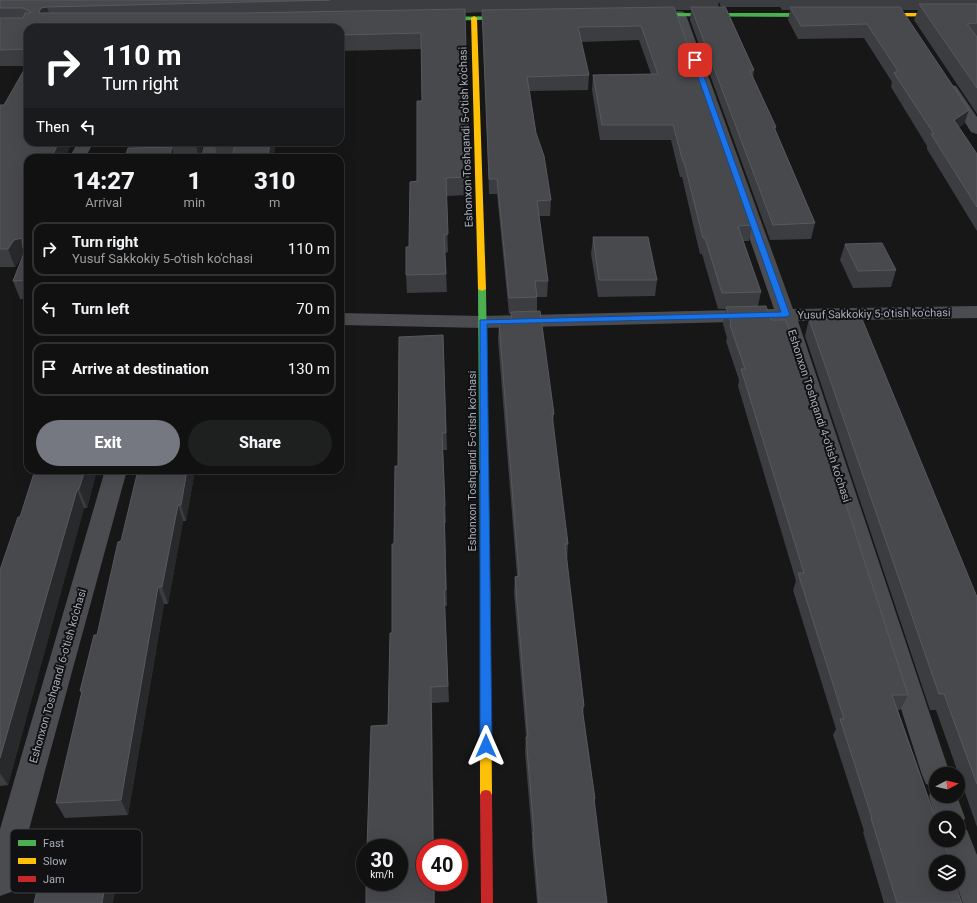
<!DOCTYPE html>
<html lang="en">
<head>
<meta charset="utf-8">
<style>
	body { margin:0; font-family:Roboto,sans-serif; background:#1e1f1f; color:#f1f3f6; height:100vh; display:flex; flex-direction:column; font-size:15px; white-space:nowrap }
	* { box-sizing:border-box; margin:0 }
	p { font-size:13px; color:#9c9d9f }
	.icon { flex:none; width:22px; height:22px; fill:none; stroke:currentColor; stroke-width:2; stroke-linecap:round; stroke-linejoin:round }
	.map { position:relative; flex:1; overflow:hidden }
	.details { position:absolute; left:24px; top:154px; width:320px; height:320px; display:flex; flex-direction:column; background:#111; border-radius:12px; box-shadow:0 4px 16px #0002,0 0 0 1px #303131 }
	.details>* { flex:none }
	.banner { position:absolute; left:24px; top:24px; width:320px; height:122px; border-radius:12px; box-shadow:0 4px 16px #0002,0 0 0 1px #303131; background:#202124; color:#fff; overflow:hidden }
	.needle { width:26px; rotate:83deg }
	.controls { position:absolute; left:929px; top:767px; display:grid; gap:8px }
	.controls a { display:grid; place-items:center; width:36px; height:36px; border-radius:50%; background:#111; box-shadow:0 4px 16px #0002,0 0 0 1px #303131; font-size:20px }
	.speed { position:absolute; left:356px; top:839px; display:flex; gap:8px; font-size:20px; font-weight:700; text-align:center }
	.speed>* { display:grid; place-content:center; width:52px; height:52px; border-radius:50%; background:#111; box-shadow:0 4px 16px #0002,0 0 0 1px #303131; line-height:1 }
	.speed small { font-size:10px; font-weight:400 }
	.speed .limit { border:6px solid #d22; background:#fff; color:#111 }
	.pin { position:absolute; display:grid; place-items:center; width:34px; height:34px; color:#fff; margin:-17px; border-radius:8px; box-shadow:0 2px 6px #0006 }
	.me { position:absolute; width:44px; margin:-22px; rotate:0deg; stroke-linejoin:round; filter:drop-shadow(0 0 3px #0008) }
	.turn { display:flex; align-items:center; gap:14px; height:84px; padding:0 12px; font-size:18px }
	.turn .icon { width:52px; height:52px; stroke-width:2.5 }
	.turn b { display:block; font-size:28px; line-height:34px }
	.then { display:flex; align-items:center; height:38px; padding:0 12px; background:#0003; gap:8px; font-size:15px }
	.eta { display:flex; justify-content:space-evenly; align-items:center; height:68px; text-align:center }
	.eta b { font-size:24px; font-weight:800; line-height:28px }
	.primary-button { display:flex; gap:8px; margin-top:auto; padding:8px 12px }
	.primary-button a { flex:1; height:46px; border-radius:24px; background:#757880; color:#fff; font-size:16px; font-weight:800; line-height:46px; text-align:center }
	.primary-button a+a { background:#1e1f1f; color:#f1f3f6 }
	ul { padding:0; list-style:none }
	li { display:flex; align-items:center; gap:12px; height:54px; margin:0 8px 6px; padding:0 4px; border:2px solid #303131; border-radius:12px }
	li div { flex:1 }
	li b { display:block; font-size:15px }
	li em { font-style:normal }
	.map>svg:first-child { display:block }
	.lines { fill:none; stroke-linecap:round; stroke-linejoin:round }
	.street { fill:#4b4c50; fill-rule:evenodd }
	.fast { fill:#4caf50; fill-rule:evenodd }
	.slow { fill:#ffc107; fill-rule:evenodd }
	.jam { fill:#c62828; fill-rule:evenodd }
	.wall { fill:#3c3d40; fill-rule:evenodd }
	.shaded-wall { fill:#28292a }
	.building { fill:#48494d; stroke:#57595e }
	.route { fill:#1a73e8; stroke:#114b97 }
	.labels { text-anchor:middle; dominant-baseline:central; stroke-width:4; stroke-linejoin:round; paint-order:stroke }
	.street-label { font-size:11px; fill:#a8adb8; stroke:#111113 }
	.key { fill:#111113; stroke:#3e4045; stroke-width:1 }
	.key-label { font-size:11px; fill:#a8adb8 }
</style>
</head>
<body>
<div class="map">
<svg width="977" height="903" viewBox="0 0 977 903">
	<rect width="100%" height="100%" fill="#171717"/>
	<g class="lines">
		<!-- street -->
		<path class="street" d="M 679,11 L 684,12 L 686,15 L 793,309 L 977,306 L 977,318 L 798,321 L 950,774 L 936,774 L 936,796 L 957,796 L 965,818 L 961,827 L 967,830 L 977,855 L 977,903 L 963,903 L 956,884 L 958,884 L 958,862 L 949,862 L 942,840 L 958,840 L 958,818 L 936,818 L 936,819 L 935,818 L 929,796 L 933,787 L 926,784 L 922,775 L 778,321 L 483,328 L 340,325 L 340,313 L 483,316 L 774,309 L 672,15 L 674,12 Z
			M 951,85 L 956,86 L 977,117 L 977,134 L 971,132 L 944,89 L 946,86 Z
			M 78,142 L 94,142 L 85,158 L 69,158 Z
			M 205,142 L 221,142 L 216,158 L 200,158 Z
			M 105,470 L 127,470 L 15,881 L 11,892 L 0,896 L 0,829 Z"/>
		<!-- fast -->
		<path class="fast" d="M 647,13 L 819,13 L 822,15 L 819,17 L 645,16 L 644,15 Z
			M 513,16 L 516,18 L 515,19 L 435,21 L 432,19 L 435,17 Z
			M 479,287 L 485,287 L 486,289 L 490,571 L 489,574 L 485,575 L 481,574 L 480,571 L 478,289 Z"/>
		<!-- slow -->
		<path class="slow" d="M 875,13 L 977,13 L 977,17 L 873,16 L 872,15 Z
			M 474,16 L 477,18 L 486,289 L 482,291 L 478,289 L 471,18 Z
			M 485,567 L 489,568 L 490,571 L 492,795 L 490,799 L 486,800 L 482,799 L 480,795 L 480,571 L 481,568 Z"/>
		<!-- jam -->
		<path class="jam" d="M 486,790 L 490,791 L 492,795 L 493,903 L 481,903 L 480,795 L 482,791 Z"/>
	</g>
	<!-- wall -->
	<path class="wall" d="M 0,0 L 977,0 L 977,114 L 914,20 L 918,10 L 902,10 L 964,124 L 959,127 L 977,154 L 977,231 L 927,149 L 927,146 L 891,87 L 892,82 L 864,38 L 798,39 L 788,20 L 790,10 L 782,10 L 780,7 L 726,7 L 754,70 L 753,78 L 776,127 L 775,130 L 815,223 L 811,239 L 770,240 L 690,20 L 691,10 L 675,10 L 752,225 L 749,241 L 743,241 L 761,292 L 758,306 L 771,320 L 908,695 L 900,710 L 898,710 L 960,887 L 957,890 L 962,903 L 884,903 L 863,832 L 864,831 L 833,735 L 836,729 L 793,590 L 796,581 L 738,386 L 739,380 L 726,341 L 727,338 L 723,324 L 726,309 L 718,309 L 702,254 L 700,254 L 682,177 L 680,177 L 671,140 L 600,140 L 592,90 L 593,75 L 651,74 L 639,40 L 581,42 L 589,75 L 588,90 L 530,91 L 536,133 L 551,200 L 550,216 L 539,216 L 548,281 L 547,297 L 537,297 L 537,312 L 554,414 L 553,423 L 568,544 L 567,561 L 584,706 L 583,715 L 595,799 L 594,804 L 607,903 L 537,903 L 532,846 L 532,836 L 525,752 L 526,737 L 514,593 L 515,577 L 517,576 L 498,340 L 499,323 L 511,322 L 511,314 L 509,314 L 497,194 L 489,194 L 483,12 L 465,13 L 469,195 L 446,196 L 448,252 L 445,253 L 447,292 L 407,293 L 406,275 L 417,181 L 422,101 L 421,49 L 340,51 L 340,28 L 28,28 L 28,142 L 72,142 L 65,158 L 28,158 L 28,299 L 20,299 L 13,281 L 22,258 L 21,258 L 15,267 L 0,267 L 0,105 L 4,105 L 27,66 L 0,66 ZM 719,2 L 721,7 L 718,7 Z
		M 151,142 L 204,142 L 199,158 L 125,158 L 153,148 Z
		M 214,142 L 276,142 L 273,158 L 218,158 Z
		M 593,237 L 657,280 L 655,296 L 598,297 L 591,254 Z
		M 845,244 L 896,270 L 891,287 L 853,288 L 840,260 Z
		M 809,319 L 977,597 L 977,827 L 936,710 L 930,710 L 805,336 Z
		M 443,335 L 447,450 L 443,450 L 446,523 L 445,523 L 447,606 L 445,606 L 449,702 L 432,703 L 434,848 L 425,848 L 425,882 L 435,882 L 435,903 L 366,903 L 388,725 L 392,633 L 394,544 Z
		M 97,470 L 87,508 L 84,508 L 8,785 L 0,786 L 0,570 L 20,517 Z
		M 195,470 L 186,521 L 183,521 L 168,604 L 164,604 L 128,815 L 65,818 L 56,803 L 82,694 L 80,691 L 97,635 L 121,541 Z"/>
	<!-- shaded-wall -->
	<path class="shaded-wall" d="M 47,7 L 52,22 L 39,12 L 41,8 Z
		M 969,110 L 964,124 L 949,134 L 954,120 Z
		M 59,142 L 72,142 L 65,158 L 51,158 Z
		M 195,142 L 204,142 L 199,158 Z
		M 270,142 L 276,142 L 273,158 L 268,158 Z
		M 172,147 L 175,158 L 169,158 Z
		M 22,238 L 26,248 L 23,248 L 26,257 L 21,258 L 15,267 L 8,249 L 14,240 Z
		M 85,470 L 97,470 L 87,508 L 79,489 Z
		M 187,470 L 195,470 L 186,521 L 181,505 Z
		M 77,490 L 84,508 L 8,785 L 0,773 L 0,758 Z
		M 178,505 L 183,521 L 168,604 L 162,587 Z
		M 158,587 L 164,604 L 128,815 L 121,800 Z
		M 431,687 L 432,703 L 434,848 L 433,848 Z
		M 107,874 L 116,888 L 113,903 L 102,903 Z
		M 434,882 L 435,882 L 435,903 L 434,903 Z"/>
	<!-- building -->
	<path class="building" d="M 0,0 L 330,0 L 47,7 L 41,8 L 39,12 L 40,13 L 247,13 L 465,9 L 469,177 L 446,178 L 448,234 L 444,235 L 446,274 L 406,275 L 406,247 L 409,247 L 410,182 L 417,181 L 417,101 L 422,101 L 421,33 L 340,35 L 340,28 L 28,28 L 28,49 L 0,50 L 0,18 L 23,18 L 25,13 L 29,13 L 31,12 L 23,8 L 0,8 Z
		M 919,4 L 977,4 L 977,23 L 967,24 L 977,37 L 977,88 Z
		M 674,7 L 752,225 L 738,226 L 761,292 L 722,293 L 705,238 L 703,238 L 684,162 L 683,162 L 673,125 L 602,125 L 593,75 L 658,74 L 641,26 L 578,27 L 589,75 L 527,77 L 536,133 L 544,156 L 551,200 L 537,201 L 548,281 L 535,281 L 537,297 L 509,298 L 497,179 L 489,179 L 482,10 Z
		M 691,7 L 725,7 L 754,70 L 750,71 L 776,127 L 774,127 L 815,223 L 773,225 Z
		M 790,7 L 900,7 L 969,110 L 954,120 L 977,154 L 977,207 L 931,134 L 934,134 L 894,73 L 898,71 L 867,24 L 801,26 Z
		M 28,63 L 28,142 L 59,142 L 51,158 L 28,158 L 28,280 L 13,281 L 26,248 L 23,248 L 22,238 L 14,240 L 8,249 L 0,249 L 0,105 L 4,105 Z
		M 236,142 L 270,142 L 268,158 L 232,158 Z
		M 172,147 L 169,158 L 125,158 L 128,148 Z
		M 593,237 L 648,237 L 657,280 L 599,280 Z
		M 882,243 L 896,270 L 858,271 L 845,244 Z
		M 766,306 L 771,320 L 786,320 L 908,695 L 892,695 L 936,820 L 936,840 L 943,840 L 951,862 L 936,862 L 936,884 L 958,884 L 958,882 L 960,887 L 956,887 L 962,903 L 897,903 L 871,818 L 872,818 L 840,719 L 844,719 L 798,573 L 804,573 L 741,369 L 745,369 L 730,325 L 731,324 L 726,307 Z
		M 540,311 L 554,414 L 552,414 L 568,544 L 565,544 L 584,706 L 582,707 L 595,799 L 594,799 L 607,903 L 539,903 L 533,832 L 534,832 L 526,737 L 528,737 L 515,577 L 519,576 L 499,323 L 512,322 L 511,312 Z
		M 809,319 L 862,319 L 977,597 L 977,784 L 944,694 L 939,694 Z
		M 443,335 L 446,433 L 442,433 L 445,506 L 444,506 L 446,590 L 444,590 L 448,686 L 431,687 L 433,848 L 425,848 L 425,882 L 434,882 L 434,903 L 366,903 L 366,882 L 399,882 L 399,848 L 367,848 L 371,726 L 388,725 L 390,633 L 392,633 L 392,544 L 394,544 L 395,466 L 398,466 L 399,337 Z
		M 35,470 L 85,470 L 79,489 L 77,490 L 0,758 L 0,570 L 18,517 L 20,517 Z
		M 138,470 L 187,470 L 181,505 L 178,505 L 162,587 L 158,587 L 121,800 L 56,803 L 82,691 L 80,691 L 94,635 L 97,635 L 118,542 L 121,541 Z
		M 107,874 L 102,903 L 34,903 L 40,878 Z"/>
	<!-- route -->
	<path class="route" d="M 693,59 L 698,60 L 790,315 L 786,317 L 487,324 L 492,746 L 490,750 L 486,751 L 482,750 L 480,746 L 480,320 L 781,312 L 692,60 Z"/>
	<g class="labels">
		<!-- street labels -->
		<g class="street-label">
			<text transform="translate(466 137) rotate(-92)">Eshonxon Toshqandi 5-o'tish ko'chasi</text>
			<text transform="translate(874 314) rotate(-1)">Yusuf Sakkokiy 5-o'tish ko'chasi</text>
			<text transform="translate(819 416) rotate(72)">Eshonxon Toshqandi 4-o'tish ko'chasi</text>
			<text transform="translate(472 461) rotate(-90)">Eshonxon Toshqandi 5-o'tish ko'chasi</text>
			<text transform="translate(58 676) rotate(-74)">Eshonxon Toshqandi 6-o'tish ko'chasi</text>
		</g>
	</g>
	<!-- legend -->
	<rect x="10" y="829" width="132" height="64" rx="6" class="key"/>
	<rect x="18" y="840" width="18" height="6" fill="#4caf50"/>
	<rect x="18" y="858" width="18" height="6" fill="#ffc107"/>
	<rect x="18" y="876" width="18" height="6" fill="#c62828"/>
	<g class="key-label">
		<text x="43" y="847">Fast</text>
		<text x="43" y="865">Slow</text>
		<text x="43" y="883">Jam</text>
	</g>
</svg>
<div class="controls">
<a><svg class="needle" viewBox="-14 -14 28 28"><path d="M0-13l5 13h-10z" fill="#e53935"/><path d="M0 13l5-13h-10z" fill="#9c9d9f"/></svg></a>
<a><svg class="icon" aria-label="search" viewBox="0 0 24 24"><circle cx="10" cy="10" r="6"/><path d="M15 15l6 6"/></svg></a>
<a><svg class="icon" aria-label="layers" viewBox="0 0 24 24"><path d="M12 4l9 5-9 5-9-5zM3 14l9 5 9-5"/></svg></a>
</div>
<div class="speed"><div>30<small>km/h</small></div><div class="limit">40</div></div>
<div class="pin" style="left:695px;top:60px;background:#d93025"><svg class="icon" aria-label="arrive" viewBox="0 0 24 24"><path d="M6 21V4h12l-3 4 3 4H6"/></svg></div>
<svg class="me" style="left:486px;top:746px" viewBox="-20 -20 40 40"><path d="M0-17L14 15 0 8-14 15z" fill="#1a73e8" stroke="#fff" stroke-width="4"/></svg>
<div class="banner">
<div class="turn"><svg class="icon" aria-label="right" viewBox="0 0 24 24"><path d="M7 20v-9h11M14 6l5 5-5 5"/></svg><div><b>110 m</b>Turn right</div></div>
<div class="then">Then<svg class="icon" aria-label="left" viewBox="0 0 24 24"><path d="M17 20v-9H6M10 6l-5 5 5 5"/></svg></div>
</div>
<section class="details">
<div class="eta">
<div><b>14:27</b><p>Arrival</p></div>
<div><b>1</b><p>min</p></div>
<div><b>310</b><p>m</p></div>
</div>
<ul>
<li><svg class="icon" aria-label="right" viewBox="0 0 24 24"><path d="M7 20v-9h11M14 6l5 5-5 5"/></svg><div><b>Turn right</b><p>Yusuf Sakkokiy 5-o'tish ko'chasi</p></div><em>110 m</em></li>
<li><svg class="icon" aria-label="left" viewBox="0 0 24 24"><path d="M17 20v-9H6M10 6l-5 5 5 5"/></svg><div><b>Turn left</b></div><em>70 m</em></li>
<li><svg class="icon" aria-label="arrive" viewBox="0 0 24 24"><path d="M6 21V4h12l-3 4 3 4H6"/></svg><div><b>Arrive at destination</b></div><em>130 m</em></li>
</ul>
<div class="primary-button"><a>Exit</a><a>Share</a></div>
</section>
</div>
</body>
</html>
